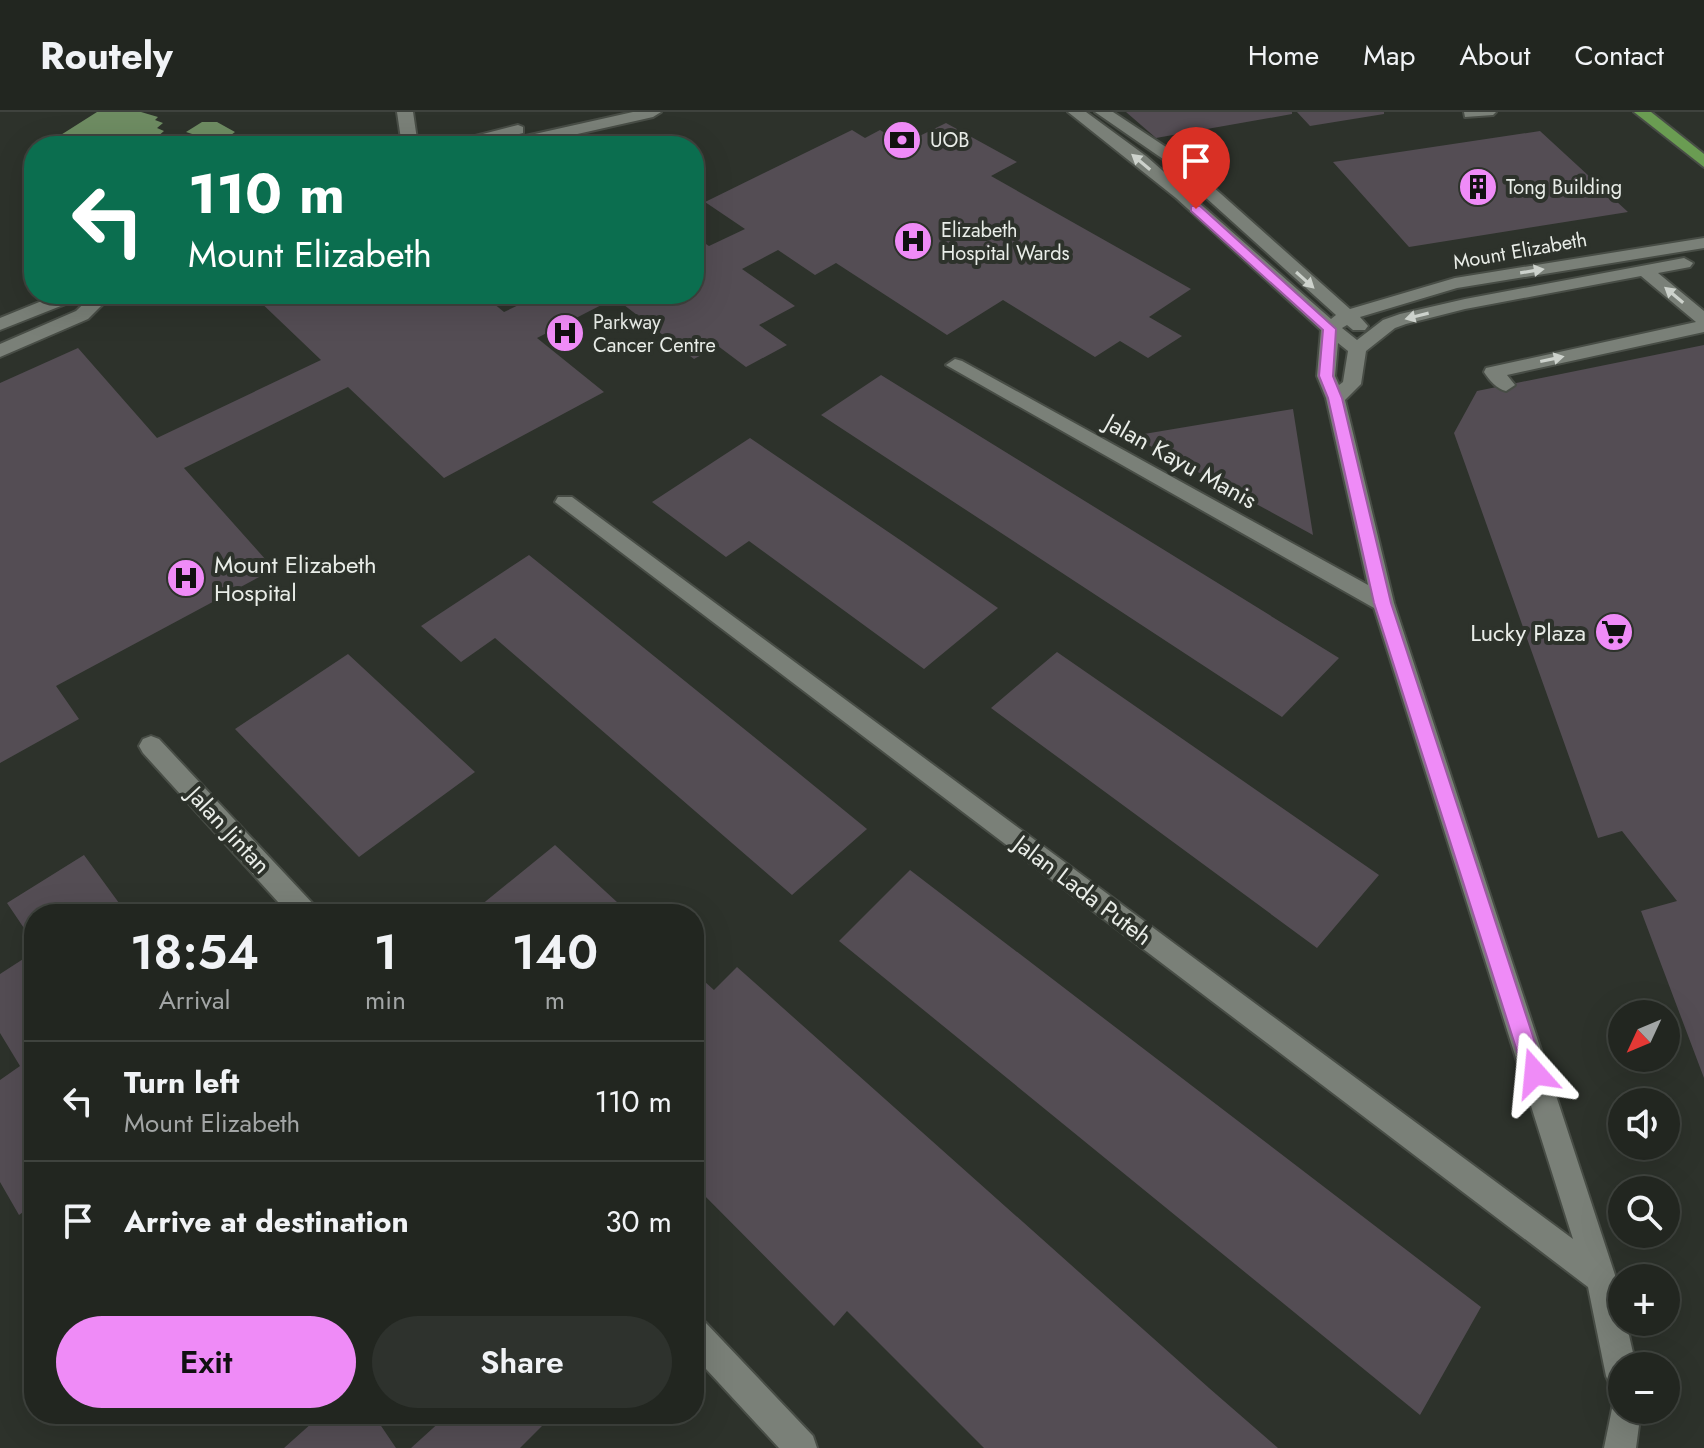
<!DOCTYPE html>
<html lang="en">
<head>
<meta charset="utf-8">
<style>
	body { margin:0; font-family:Jost,sans-serif; background:#2e322d; color:#f1f3f6; height:100vh; display:flex; flex-direction:column; font-size:30px; white-space:nowrap }
	* { box-sizing:border-box; margin:0 }
	p { font-size:26px; color:#a2a5a5 }
	.icon { flex:none; width:44px; height:44px; fill:none; stroke:currentColor; stroke-width:2; stroke-linecap:round; stroke-linejoin:round }
	.map { position:relative; flex:1; overflow:hidden }
	.sheet { position:absolute; left:24px; top:792px; width:680px; height:520px; display:flex; flex-direction:column; background:#222620; border-radius:32px; box-shadow:0 8px 32px #0002,0 0 0 2px #3f433e }
	.sheet>* { flex:none }
	.hud { position:absolute; left:24px; top:24px; width:680px; height:168px; border-radius:32px; box-shadow:0 8px 32px #0002,0 0 0 2px #3f433e; background:#0b6e4f; color:#fff; overflow:hidden }
	.needle { width:52px; rotate:226deg }
	.tools { position:absolute; left:1608px; top:888px; display:grid; gap:16px }
	.tools a { display:grid; place-items:center; width:72px; height:72px; border-radius:50%; background:#222620; box-shadow:0 8px 32px #0002,0 0 0 2px #3f433e; font-size:40px }
	.pin { position:absolute; display:grid; place-items:center; width:68px; height:68px; color:#fff; margin:-82px -34px; border-radius:50% 50% 50% 0; rotate:-45deg; box-shadow:0 0 8px #0007 }
	.pin .icon { rotate:45deg }
	.me { position:absolute; width:88px; margin:-44px; rotate:342deg; stroke-linejoin:round; filter:drop-shadow(0 0 6px #0008) }
	.turn { display:flex; align-items:center; gap:28px; height:168px; padding:0 32px; font-size:36px }
	.turn .icon { width:104px; height:104px; stroke-width:2.5 }
	.turn b { display:block; font-size:56px; line-height:68px }
	.eta { display:flex; justify-content:space-evenly; align-items:center; height:136px; text-align:center }
	.eta b { font-size:48px; font-weight:600; line-height:56px }
	.primary-button { display:flex; gap:16px; margin-top:auto; padding:16px 32px }
	.primary-button a { flex:1; height:92px; border-radius:48px; background:#ef8bf7; color:#111; font-size:32px; font-weight:600; line-height:92px; text-align:center }
	.primary-button a+a { background:#2e322d; color:#f1f3f6 }
	ul { padding:0; list-style:none }
	li { display:flex; align-items:center; gap:24px; height:120px; padding:0 32px; border-top:2px solid #3f433e }
	li div { flex:1 }
	li b { display:block; font-size:30px }
	li em { font-style:normal }
	header { display:flex; align-items:center; gap:48px; box-sizing:border-box; height:112px; padding:0 40px; background:#222620; border-bottom:2px solid #3f433e }
	header strong { font-size:38px }
	nav { display:flex; gap:44px; margin-inline-start:auto; font-size:28px }
	.map>svg:first-child { display:block }
	.water { fill:#6e8c62 }
	.building { fill:#544d54 }
	.lines { fill:none; stroke-linecap:round; stroke-linejoin:round }
	.minor-casing { stroke:#484d46; stroke-width:4 }
	.major-casing { stroke:#484d46; stroke-width:4 }
	.minor { fill:#7a8078; fill-rule:evenodd }
	.major { fill:#6a9c52; fill-rule:evenodd }
	.oneway { fill:#cdd2cc }
	.route { fill:#ef8bf7; stroke:#9b5aa1; stroke-width:2 }
	.labels { text-anchor:middle; dominant-baseline:central; stroke-width:8; stroke-linejoin:round; paint-order:stroke }
	.far-poi-label { font-size:20px; fill:#e9ede8; stroke:#2d322b; text-anchor:start }
	.far-street-label { font-size:20px; fill:#e9ede8; stroke:#2d322b }
	.street-label { font-size:24px; fill:#e9ede8; stroke:#2d322b }
	.poi-label { font-size:24px; fill:#e9ede8; stroke:#2d322b; text-anchor:start }
</style>
</head>
<body>
<header>
<strong>Routely</strong>
<nav><a>Home</a><a>Map</a><a>About</a><a>Contact</a></nav>
</header>
<div class="map">
<svg width="1704" height="1336" viewBox="0 0 1704 1336">
	<rect width="100%" height="100%" fill="#2d322b"/>
	<!-- water -->
	<path class="water" d="M 97,0 L 141,0 L 158,5 L 155,8 L 163,11 L 157,16 L 164,19 L 157,25 L 185,34 L 70,34 L 70,31 L 56,26 Z
		M 202,10 L 217,10 L 235,20 L 220,31 L 186,20 Z"/>
	<!-- building -->
	<path class="building" d="M 1126,0 L 1292,0 L 1292,2 L 1156,26 Z
		M 1297,0 L 1384,0 L 1384,2 L 1310,14 Z
		M 946,11 L 1017,50 L 991,64 L 1191,177 L 1149,205 L 1182,224 L 1148,246 L 1120,229 L 1095,245 L 1003,188 L 947,223 L 836,151 L 815,163 L 778,138 L 742,157 L 795,194 L 759,213 L 787,233 L 746,255 L 718,234 L 694,247 L 615,186 L 537,226 L 604,280 L 444,366 L 348,275 L 184,356 L 274,457 L 56,574 L 79,607 L 0,651 L 0,271 L 78,236 L 157,326 L 321,248 L 252,182 L 482,182 L 504,200 L 542,182 L 694,182 L 694,124 L 709,134 L 745,117 L 705,90 L 852,18 L 865,26 L 880,18 L 903,32 Z
		M 1540,19 L 1628,100 L 1409,135 L 1333,50 Z
		M 1704,233 L 1704,966 L 1641,799 L 1677,789 L 1622,719 L 1598,726 L 1454,321 L 1477,279 Z
		M 881,263 L 952,307 L 1339,546 L 1282,605 L 821,303 Z
		M 1293,297 L 1313,423 L 1132,324 Z
		M 750,326 L 906,432 L 998,496 L 924,557 L 749,429 L 726,445 L 652,390 Z
		M 529,443 L 785,650 L 867,717 L 792,783 L 495,526 L 461,550 L 421,514 Z
		M 1057,540 L 1379,763 L 1317,836 L 991,596 Z
		M 348,542 L 475,660 L 359,745 L 235,617 Z
		M 555,733 L 630,802 L 470,802 Z
		M 84,743 L 127,802 L 34,802 L 34,831 L 7,791 Z
		M 910,758 L 1481,1195 L 1420,1303 L 839,829 Z
		M 34,840 L 34,1092 L 19,1103 L 0,1070 L 0,968 L 20,954 L 0,921 L 0,862 Z
		M 737,855 L 1209,1276 L 1278,1336 L 984,1336 L 847,1199 L 834,1214 L 694,1073 L 694,860 L 714,878 Z
		M 322,1302 L 373,1302 L 396,1336 L 284,1336 Z
		M 439,1302 L 554,1302 L 520,1336 L 411,1336 L 443,1307 Z"/>
	<g class="lines">
		<!-- minor casing -->
		<g class="minor-casing">
			<path id="minor" d="M 397,0 L 413,0 L 418,34 L 402,34 Z
				M 633,0 L 661,0 L 653,5 L 524,34 L 495,34 L 503,29 Z
				M 1068,0 L 1086,0 L 1146,44 L 1331,207 L 1336,203 L 1163,47 L 1095,0 L 1113,0 L 1175,41 L 1350,197 L 1455,166 L 1704,126 L 1704,136 L 1457,176 L 1360,205 L 1368,214 L 1365,218 L 1353,218 L 1347,213 L 1342,216 L 1357,228 L 1383,208 L 1400,202 L 1465,187 L 1684,146 L 1693,151 L 1690,155 L 1658,161 L 1704,199 L 1704,220 L 1507,263 L 1515,273 L 1506,279 C 1497,277 1489,268 1484,260 L 1486,256 L 1696,210 L 1641,164 L 1465,197 L 1406,212 L 1395,216 L 1366,239 L 1361,272 L 1345,288 L 1394,491 L 1616,1166 L 1622,1210 L 1626,1210 L 1636,1254 L 1622,1254 L 1622,1280 L 1611,1275 L 1606,1264 L 1588,1175 L 555,390 L 558,385 L 572,385 L 1573,1127 L 1374,496 L 946,253 L 955,247 L 962,249 L 1368,473 L 1326,286 L 1317,264 L 1321,218 L 1176,86 ZM 1338,231 L 1348,239 L 1343,270 L 1339,273 L 1335,264 Z
				M 1464,0 L 1496,0 L 1493,3 L 1465,5 Z
				M 518,13 L 523,15 L 523,21 L 473,34 L 446,34 L 448,31 Z
				M 59,182 L 84,182 L 81,186 L 0,218 L 0,206 Z
				M 94,182 L 113,182 L 88,207 L 0,245 L 0,232 L 76,199 Z
				M 151,624 L 159,627 L 315,794 L 319,802 L 289,802 L 143,641 L 139,634 L 143,627 Z
				M 694,1205 L 705,1210 L 813,1324 L 817,1336 L 779,1336 L 694,1244 Z
				M 1622,1283 L 1622,1298 L 1641,1298 L 1636,1336 L 1604,1336 L 1614,1287 Z"/>
		</g>
		<!-- major casing -->
		<g class="major-casing">
			<path id="major" d="M 1634,0 L 1651,0 L 1704,42 L 1704,55 Z"/>
		</g>
		<!-- minor -->
		<use href="#minor" class="minor"/>
		<!-- major -->
		<use href="#major" class="major"/>
	</g>
	<!-- one-way arrows -->
	<defs><path id="oneway-solid" d="M-6-.8H1V-3.2L6.5 0L1 3.2V.8H-6Z" transform="scale(2)"/></defs>
	<g class="oneway">
		<use href="#oneway-solid" transform="translate(1141 50) rotate(-140)"/>
		<use href="#oneway-solid" transform="translate(1532 159) rotate(-9)"/>
		<use href="#oneway-solid" transform="translate(1305 168) rotate(42)"/>
		<use href="#oneway-solid" transform="translate(1674 183) rotate(-140)"/>
		<use href="#oneway-solid" transform="translate(1417 204) rotate(166)"/>
		<use href="#oneway-solid" transform="translate(1552 247) rotate(-12)"/>
	</g>
	<!-- route -->
	<path class="route" d="M 1191,94 L 1200,94 L 1336,217 L 1333,264 L 1342,286 L 1391,491 L 1545,961 L 1542,968 L 1535,971 L 1527,968 L 1524,961 L 1374,491 L 1328,286 L 1319,264 L 1323,218 L 1191,99 Z"/>
	<!-- icons -->
	<defs>
		<g id="bank-disc" transform="scale(2)"><circle r="9.5" fill="#ef8bf7" stroke="#2d322b"/><path d="M-6-4H6V4H-6ZM0-2.3a2.3 2.3 0 1 0 0 4.6a2.3 2.3 0 1 0 0-4.6Z" fill="#111"/></g>
		<g id="building-disc" transform="scale(2)"><circle r="9.5" fill="#ef8bf7" stroke="#2d322b"/><path d="M-4-6H4V6H1V3H-1V6H-4ZM-2.5-4.3h1.7v1.8h-1.7ZM.8-4.3h1.7v1.8H.8ZM-2.5-1h1.7V.8h-1.7ZM.8-1h1.7V.8H.8Z" fill="#111"/></g>
		<g id="hospital-disc" transform="scale(2)"><circle r="9.5" fill="#ef8bf7" stroke="#2d322b"/><path d="M-5-5h3v3.5h4V-5h3V5h-3V1.5h-4V5h-3Z" fill="#111"/></g>
		<g id="supermarket-disc" transform="scale(2)"><circle r="9.5" fill="#ef8bf7" stroke="#2d322b"/><path d="M-6-5.5h2.5l.6 2H6L4.5 2H-2.5L-4.4-4H-6ZM-1.5 3.2a1.3 1.3 0 1 0 .1 0ZM3 3.2a1.3 1.3 0 1 0 .1 0Z" fill="#111"/></g>
	</defs>
	<g fill-rule="evenodd">
		<use href="#bank-disc" x="902" y="28"/>
		<use href="#building-disc" x="1478" y="75"/>
		<use href="#hospital-disc" x="913" y="129"/>
		<use href="#hospital-disc" x="565" y="221"/>
		<use href="#hospital-disc" x="186" y="466"/>
		<use href="#supermarket-disc" x="1614" y="520"/>
	</g>
	<g class="labels">
		<!-- far-poi labels -->
		<g class="far-poi-label">
			<text x="930" y="28">UOB</text>
			<text x="1506" y="75">Tong Building</text>
			<text x="941" y="118">Elizabeth<tspan x="941" dy="23">Hospital Wards</tspan></text>
			<text x="593" y="210">Parkway<tspan x="593" dy="23">Cancer Centre</tspan></text>
		</g>
		<!-- far-street labels -->
		<g class="far-street-label">
			<text transform="translate(1520 139) rotate(-10)">Mount Elizabeth</text>
		</g>
		<!-- street labels -->
		<g class="street-label">
			<text transform="translate(1181 349) rotate(29)">Jalan Kayu Manis</text>
			<text transform="translate(229 718) rotate(47)">Jalan Jintan</text>
			<text transform="translate(1083 778) rotate(37)">Jalan Lada Puteh</text>
		</g>
		<!-- poi labels -->
		<g class="poi-label">
			<text x="214" y="452">Mount Elizabeth<tspan x="214" dy="28">Hospital</tspan></text>
			<text x="1586" y="520" text-anchor="end">Lucky Plaza</text>
		</g>
	</g>
</svg>
<div class="tools">
<a><svg class="needle" viewBox="-14 -14 28 28"><path d="M0-13l5 13h-10z" fill="#e53935"/><path d="M0 13l5-13h-10z" fill="#a2a5a5"/></svg></a>
<a><svg class="icon" aria-label="sound" viewBox="0 0 24 24"><path d="M4 9h4l5-4v14l-5-4H4zM17 9q2 3 0 6"/></svg></a>
<a><svg class="icon" aria-label="search" viewBox="0 0 24 24"><circle cx="10" cy="10" r="6"/><path d="M15 15l6 6"/></svg></a>
<a>+</a>
<a>−</a>
</div>
<div class="pin" style="left:1196px;top:97px;background:#d93025"><svg class="icon" aria-label="arrive" viewBox="0 0 24 24"><path d="M6 21V4h12l-3 4 3 4H6"/></svg></div>
<svg class="me" style="left:1535px;top:961px" viewBox="-20 -20 40 40"><path d="M0-17L14 15 0 8-14 15z" fill="#ef8bf7" stroke="#fff" stroke-width="4"/></svg>
<div class="hud">
<div class="turn"><svg class="icon" aria-label="left" viewBox="0 0 24 24"><path d="M17 20v-9H6M10 6l-5 5 5 5"/></svg><div><b>110 m</b>Mount Elizabeth</div></div>
</div>
<section class="sheet">
<div class="eta">
<div><b>18:54</b><p>Arrival</p></div>
<div><b>1</b><p>min</p></div>
<div><b>140</b><p>m</p></div>
</div>
<ul>
<li><svg class="icon" aria-label="left" viewBox="0 0 24 24"><path d="M17 20v-9H6M10 6l-5 5 5 5"/></svg><div><b>Turn left</b><p>Mount Elizabeth</p></div><em>110 m</em></li>
<li><svg class="icon" aria-label="arrive" viewBox="0 0 24 24"><path d="M6 21V4h12l-3 4 3 4H6"/></svg><div><b>Arrive at destination</b></div><em>30 m</em></li>
</ul>
<div class="primary-button"><a>Exit</a><a>Share</a></div>
</section>
</div>
</body>
</html>
